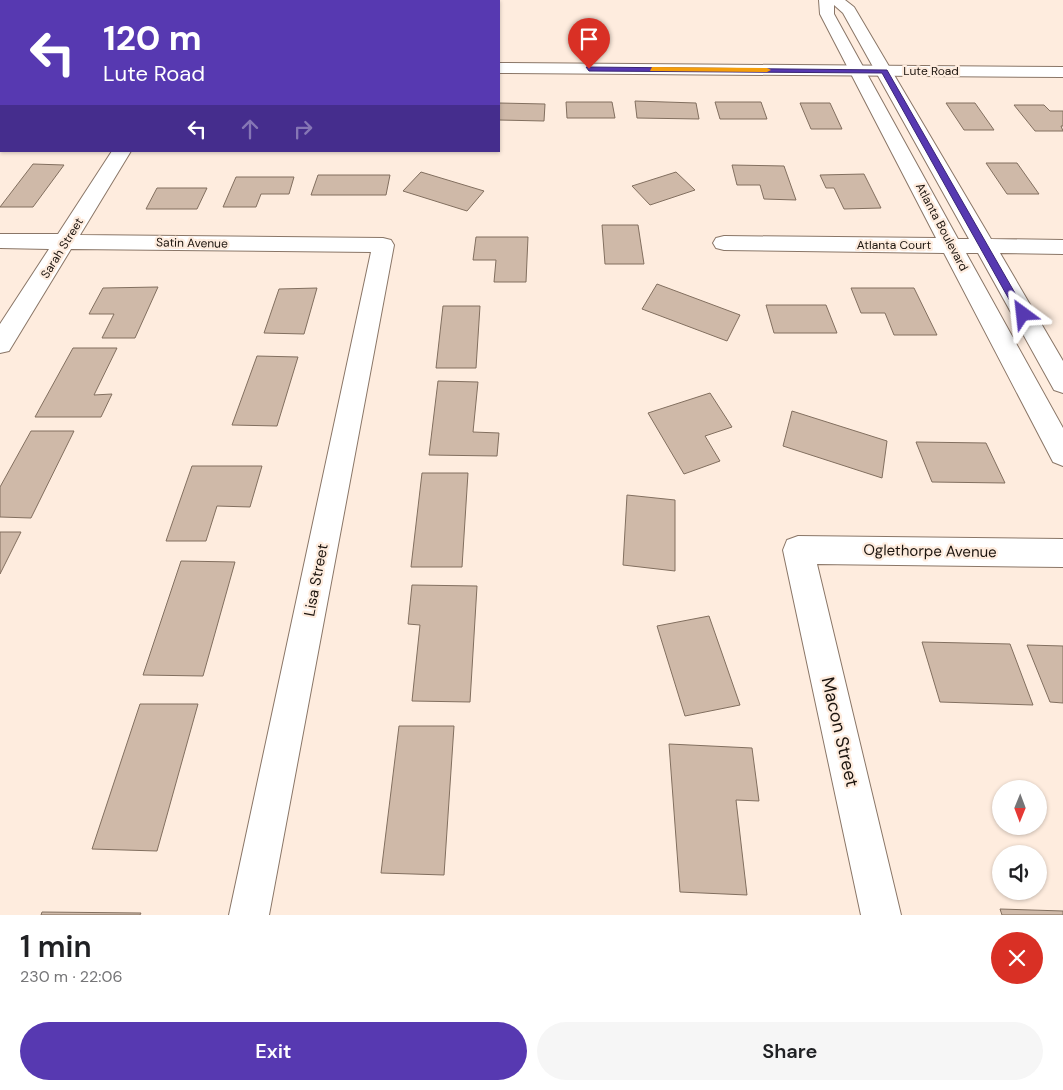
<!DOCTYPE html>
<html lang="en">
<head>
<meta charset="utf-8">
<style>
	body { margin:0; font-family:"DM Sans",sans-serif; background:#f6f6f6; color:#202124; height:100vh; display:flex; flex-direction:column; font-size:19px; white-space:nowrap }
	* { box-sizing:border-box; margin:0 }
	p { font-size:16px; color:#757577 }
	.icon { flex:none; width:28px; height:28px; fill:none; stroke:currentColor; stroke-width:2; stroke-linecap:round; stroke-linejoin:round }
	.map { position:relative; height:915px; overflow:hidden }
	.details { display:flex; flex-direction:column; background:#fff; flex:1 }
	.details>* { flex:none }
	.hud { position:absolute; left:0px; top:0px; width:500px; height:152px; box-shadow:0 1px 4px #0004; background:#5739b1; color:#fff; overflow:hidden }
	.needle { width:32px; rotate:181deg }
	.tools { position:absolute; left:992px; top:780px; display:grid; gap:10px }
	.tools a { display:grid; place-items:center; width:55px; height:55px; border-radius:50%; background:#fff; box-shadow:0 1px 4px #0004; font-size:25px }
	.pin { position:absolute; display:grid; place-items:center; width:42px; height:42px; color:#fff; margin:-51px -21px; border-radius:50% 50% 50% 0; rotate:-45deg; box-shadow:0 0 5px #0007 }
	.pin .icon { rotate:45deg }
	.me { position:absolute; width:55px; margin:-28px; rotate:330deg; stroke-linejoin:round; filter:drop-shadow(0 0 4px #0008) }
	.turn { display:flex; align-items:center; gap:18px; height:105px; padding:0 20px; font-size:22px }
	.turn .icon { width:65px; height:65px; stroke-width:2.5 }
	.turn b { display:block; font-size:35px; line-height:42px }
	.lanes { display:flex; align-items:center; height:48px; padding:0 20px; background:#0003; justify-content:center; gap:25px; direction:ltr }
	.lanes .off { opacity:.35 }
	.round { display:grid; place-items:center; flex:none; width:52px; height:52px; border-radius:26px; background:#f6f6f6 }
	.headline { display:flex; align-items:center; justify-content:space-between; height:85px; padding:0 20px }
	h1 { font-size:30px; font-weight:600; line-height:38px }
	.primary-button { display:flex; gap:10px; margin-top:auto; padding:10px 20px }
	.primary-button a { flex:1; height:58px; border-radius:30px; background:#5739b1; color:#fff; font-size:20px; font-weight:600; line-height:58px; text-align:center }
	.primary-button a+a { background:#f6f6f6; color:#202124 }
	.map>svg:first-child { display:block }
	.building { fill:#cfb9a8; stroke:#826f5f }
	.lines { fill:none; stroke-linecap:round; stroke-linejoin:round }
	.lane-casing { stroke:#8a7667; stroke-width:21 }
	.street-casing { stroke:#8a7667; stroke-width:2 }
	.secondary-casing { stroke:#8a7667; stroke-width:2 }
	.lane { stroke:#fff; stroke-width:19 }
	.street { fill:#fff; fill-rule:evenodd }
	.secondary { fill:#fff; fill-rule:evenodd }
	.route { fill:#5739b1; stroke:#392573 }
	.slow { fill:#f59e0b }
	.labels { text-anchor:middle; dominant-baseline:central; stroke-width:4.5; stroke-linejoin:round; paint-order:stroke }
	.far-street-label { font-size:12px; fill:#1c140e; stroke:#feecde }
	.street-label { font-size:15px; fill:#1c140e; stroke:#feecde }
	.near-street-label { font-size:18px; fill:#1c140e; stroke:#feecde }
</style>
</head>
<body>
<div class="map">
<svg width="1063" height="915" viewBox="0 0 1063 915">
	<rect width="100%" height="100%" fill="#feecde"/>
	<!-- building -->
	<path class="building" d="M 635,101 L 696,103 L 699,119 L 637,118 Z
		M 566,102 L 612,102 L 615,118 L 567,118 Z
		M 715,102 L 761,102 L 767,119 L 720,119 Z
		M 499,103 L 545,104 L 544,121 L 499,120 Z
		M 800,103 L 830,103 L 842,129 L 811,129 Z
		M 946,103 L 975,103 L 994,130 L 964,130 Z
		M 1014,105 L 1044,105 L 1050,111 L 1063,111 L 1063,126 L 1061,126 L 1063,131 L 1035,131 Z
		M 986,163 L 1017,163 L 1039,194 L 1007,194 Z
		M 33,164 L 64,165 L 33,207 L 0,207 Z
		M 732,165 L 784,166 L 796,200 L 764,199 L 760,185 L 737,185 Z
		M 421,172 L 484,191 L 467,211 L 403,191 Z
		M 676,172 L 695,190 L 650,205 L 632,186 Z
		M 864,174 L 881,208 L 844,209 L 834,188 L 826,188 L 820,175 Z
		M 318,175 L 390,175 L 386,195 L 311,195 Z
		M 236,177 L 294,177 L 289,194 L 261,194 L 256,207 L 223,207 Z
		M 157,188 L 207,188 L 197,209 L 146,209 Z
		M 602,225 L 638,225 L 644,264 L 605,264 Z
		M 476,237 L 528,237 L 526,282 L 494,282 L 496,260 L 473,260 Z
		M 657,284 L 740,315 L 727,341 L 642,309 Z
		M 158,287 L 135,338 L 102,338 L 114,314 L 89,314 L 103,288 Z
		M 317,288 L 304,334 L 264,333 L 279,289 Z
		M 851,288 L 914,288 L 937,335 L 894,335 L 885,313 L 861,313 Z
		M 766,305 L 826,305 L 837,333 L 774,333 Z
		M 443,306 L 480,306 L 476,368 L 436,368 Z
		M 73,348 L 117,348 L 94,395 L 112,394 L 101,417 L 35,417 Z
		M 257,356 L 298,357 L 277,426 L 232,425 Z
		M 438,381 L 478,382 L 473,432 L 499,433 L 497,456 L 429,455 Z
		M 710,393 L 732,427 L 705,436 L 720,461 L 684,474 L 648,413 Z
		M 792,411 L 887,441 L 882,478 L 783,446 Z
		M 31,431 L 74,431 L 31,518 L 0,517 L 0,487 Z
		M 916,442 L 986,443 L 1005,483 L 932,482 Z
		M 192,466 L 262,466 L 250,507 L 217,506 L 206,541 L 166,541 Z
		M 422,473 L 468,473 L 462,567 L 411,567 Z
		M 627,495 L 675,500 L 675,571 L 623,565 Z
		M 0,532 L 21,532 L 0,574 Z
		M 181,561 L 235,562 L 203,676 L 143,675 Z
		M 412,585 L 477,586 L 470,702 L 412,701 L 420,625 L 408,624 Z
		M 709,616 L 740,705 L 685,716 L 657,626 Z
		M 922,642 L 1010,644 L 1033,705 L 940,702 Z
		M 1027,645 L 1063,646 L 1063,703 L 1050,702 Z
		M 140,704 L 198,704 L 157,851 L 92,849 Z
		M 399,726 L 454,726 L 444,875 L 381,873 Z
		M 669,744 L 752,748 L 759,801 L 736,800 L 747,895 L 680,892 Z
		M 1000,909 L 1063,911 L 1063,915 L 1002,915 Z
		M 42,912 L 141,913 L 140,915 L 41,915 Z"/>
	<g class="lines">
		<!-- lane casing -->
		<g class="lane-casing">
			<path id="lane" d="M 475,1 L 476,0"/>
		</g>
		<!-- street casing -->
		<g class="street-casing">
			<path id="street" d="M 819,0 L 845,0 L 854,7 L 991,239 L 1063,240 L 1063,254 L 1000,253 L 1063,361 L 1063,393 L 1054,390 L 978,253 L 966,253 L 1063,428 L 1063,466 L 1053,462 L 944,253 L 724,250 L 716,248 L 713,243 L 716,238 L 724,236 L 936,238 L 820,14 ZM 834,5 L 843,13 L 969,239 L 958,239 L 834,14 Z
				M 112,151 L 131,151 L 80,235 L 383,238 L 391,240 L 394,245 L 269,915 L 229,915 L 371,252 L 71,249 L 9,351 L 0,353 L 0,324 L 49,249 L 0,248 L 0,234 L 58,234 Z
				M 798,536 L 1063,539 L 1063,567 L 817,564 L 901,915 L 861,915 L 783,550 L 787,540 Z"/>
		</g>
		<!-- secondary casing -->
		<g class="secondary-casing">
			<path id="secondary" d="M 0,60 L 1,60 L 1,70 L 0,70 Z
				M 499,63 L 1063,67 L 1063,77 L 499,73 Z"/>
		</g>
		<!-- lane -->
		<use href="#lane" class="lane"/>
		<!-- street -->
		<use href="#street" class="street"/>
		<!-- secondary -->
		<use href="#secondary" class="secondary"/>
	</g>
	<!-- route -->
	<path class="route" d="M 586,67 L 887,70 L 1027,314 L 1026,317 L 1019,317 L 882,73 L 589,71 Z"/>
	<!-- slow -->
	<path class="slow" d="M 652,67 L 767,68 L 771,70 L 767,72 L 650,71 Z"/>
	<g class="labels">
		<!-- far-street labels -->
		<g class="far-street-label">
			<text x="931" y="71">Lute Road</text>
			<text transform="translate(942 227) rotate(62)">Atlanta Boulevard</text>
			<text transform="translate(192 243) rotate(1)">Satin Avenue</text>
			<text x="894" y="245">Atlanta Court</text>
			<text transform="translate(62 248) rotate(-58)">Sarah Street</text>
		</g>
		<!-- street labels -->
		<g class="street-label">
			<text transform="translate(930 551) rotate(1)">Oglethorpe Avenue</text>
			<text transform="translate(316 580) rotate(-79)">Lisa Street</text>
		</g>
		<!-- near-street labels -->
		<g class="near-street-label">
			<text transform="translate(840 732) rotate(77)">Macon Street</text>
		</g>
	</g>
</svg>
<div class="tools">
<a><svg class="needle" viewBox="-14 -14 28 28"><path d="M0-13l5 13h-10z" fill="#e53935"/><path d="M0 13l5-13h-10z" fill="#757577"/></svg></a>
<a><svg class="icon" aria-label="sound" viewBox="0 0 24 24"><path d="M4 9h4l5-4v14l-5-4H4zM17 9q2 3 0 6"/></svg></a>
</div>
<div class="pin" style="left:589px;top:69px;background:#d93025"><svg class="icon" aria-label="arrive" viewBox="0 0 24 24"><path d="M6 21V4h12l-3 4 3 4H6"/></svg></div>
<svg class="me" style="left:1023px;top:314px" viewBox="-20 -20 40 40"><path d="M0-17L14 15 0 8-14 15z" fill="#5739b1" stroke="#fff" stroke-width="4"/></svg>
<div class="hud">
<div class="turn"><svg class="icon" aria-label="left" viewBox="0 0 24 24"><path d="M17 20v-9H6M10 6l-5 5 5 5"/></svg><div><b>120 m</b>Lute Road</div></div>
<div class="lanes"><svg class="icon" aria-label="left" viewBox="0 0 24 24"><path d="M17 20v-9H6M10 6l-5 5 5 5"/></svg><svg class="icon off" aria-label="ahead" viewBox="0 0 24 24"><path d="M12 20V5M6 11l6-6 6 6"/></svg><svg class="icon off" aria-label="right" viewBox="0 0 24 24"><path d="M7 20v-9h11M14 6l5 5-5 5"/></svg></div>
</div>
</div>
<section class="details">
<div class="headline"><div><h1>1 min</h1><p>230 m · 22:06</p></div><a class="round" style="background:#d93025;color:#fff"><svg class="icon" aria-label="close" viewBox="0 0 24 24"><path d="M6 6l12 12M18 6L6 18"/></svg></a></div>
<div class="primary-button"><a>Exit</a><a>Share</a></div>
</section>
</body>
</html>
